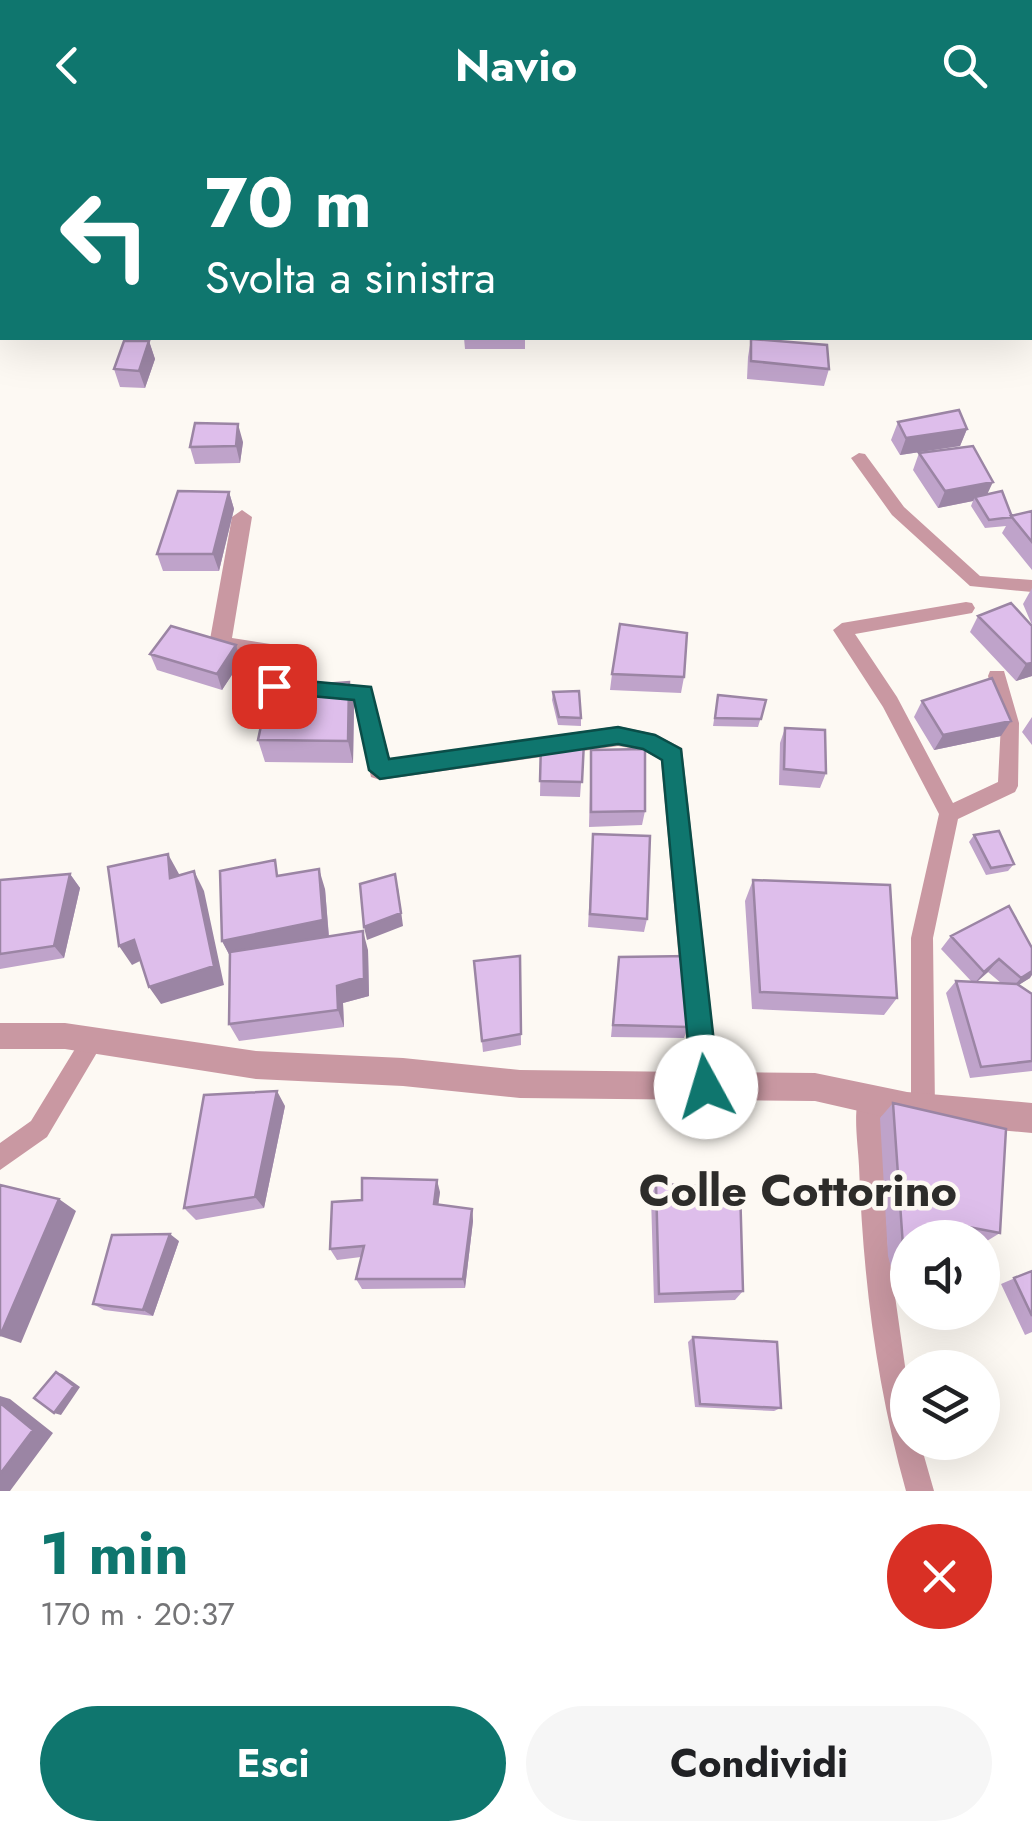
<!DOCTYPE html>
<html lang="it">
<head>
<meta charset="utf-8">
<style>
	body { margin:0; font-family:Jost,sans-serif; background:#f6f6f6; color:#202124; height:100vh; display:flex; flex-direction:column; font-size:38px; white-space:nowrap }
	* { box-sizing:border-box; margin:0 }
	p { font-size:32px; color:#757577 }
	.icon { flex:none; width:55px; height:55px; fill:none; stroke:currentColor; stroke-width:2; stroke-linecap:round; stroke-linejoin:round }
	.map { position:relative; height:1361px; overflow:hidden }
	.details { display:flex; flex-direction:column; background:#fff; flex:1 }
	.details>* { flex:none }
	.top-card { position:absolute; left:0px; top:0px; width:1032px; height:210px; box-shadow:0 10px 40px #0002; background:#0f766e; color:#fff; overflow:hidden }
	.tools { position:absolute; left:890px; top:1090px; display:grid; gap:20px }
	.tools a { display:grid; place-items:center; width:110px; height:110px; border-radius:50%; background:#fff; box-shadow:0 10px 40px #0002; font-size:50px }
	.pin { position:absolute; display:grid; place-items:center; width:85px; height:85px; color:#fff; margin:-42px; border-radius:20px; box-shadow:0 5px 15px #0006 }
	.me { position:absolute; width:110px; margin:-55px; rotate:354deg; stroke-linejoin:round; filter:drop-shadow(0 0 8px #0008) }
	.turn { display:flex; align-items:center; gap:35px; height:210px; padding:0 40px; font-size:45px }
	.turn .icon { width:130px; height:130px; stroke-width:2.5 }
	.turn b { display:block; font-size:70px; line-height:85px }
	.round { display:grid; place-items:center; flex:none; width:105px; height:105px; border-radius:52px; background:#f6f6f6 }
	.summary { display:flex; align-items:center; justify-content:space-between; height:170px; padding:0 40px }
	h1 { font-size:60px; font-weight:700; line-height:75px; color:#0f766e }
	.cta { display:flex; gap:20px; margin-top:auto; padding:20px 40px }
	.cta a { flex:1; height:115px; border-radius:60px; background:#0f766e; color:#fff; font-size:40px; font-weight:700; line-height:115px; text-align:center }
	.cta a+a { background:#f6f6f6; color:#202124 }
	header { display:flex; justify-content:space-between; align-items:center; height:130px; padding:0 40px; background:#0f766e; color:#fff; font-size:45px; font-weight:700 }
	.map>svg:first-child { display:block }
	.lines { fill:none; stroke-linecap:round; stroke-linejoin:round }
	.lane { fill:#c998a2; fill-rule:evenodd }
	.street { fill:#c998a2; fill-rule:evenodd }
	.wall { fill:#bfa3ca; fill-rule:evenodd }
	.shaded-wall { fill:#9b85a4 }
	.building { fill:#debeeb; stroke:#9b85a4; stroke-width:2.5 }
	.route { fill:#0f766e; stroke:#0a4d48; stroke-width:2.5 }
	.labels { text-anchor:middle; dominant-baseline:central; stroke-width:9; stroke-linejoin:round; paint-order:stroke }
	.near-neighbourhood-label { font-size:45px; font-weight:bold; fill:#2d2c2a; stroke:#fdf9f3 }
</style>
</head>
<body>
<header><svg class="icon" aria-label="back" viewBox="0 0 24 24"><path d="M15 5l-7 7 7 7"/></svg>Navio<svg class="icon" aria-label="search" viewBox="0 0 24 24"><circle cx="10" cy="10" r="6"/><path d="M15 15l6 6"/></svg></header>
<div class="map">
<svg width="1032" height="1361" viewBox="0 0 1032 1361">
	<rect width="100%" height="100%" fill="#fdf9f3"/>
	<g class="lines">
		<!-- lane -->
		<path class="lane" d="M 530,0 L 542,0 L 542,2 L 530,2 Z
			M 859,323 L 865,324 L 904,377 L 980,446 L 1032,450 L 1032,462 L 970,456 L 892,385 L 851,328 Z
			M 966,472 L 972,473 L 975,478 L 972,483 L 855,504 L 897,567 L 953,673 L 998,652 L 1001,593 L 988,546 L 990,541 L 1004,541 L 1019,593 L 1018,656 L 1015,662 L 958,689 L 933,808 L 935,979 L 931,987 L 923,991 L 915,987 L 911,979 L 911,808 L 939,684 L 883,577 L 833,500 L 842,493 Z
			M 94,898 L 102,901 L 105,909 L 47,1007 L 0,1040 L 0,1013 L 31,991 L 86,901 Z
			M 869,957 L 877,960 L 881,968 L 888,1117 L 908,1257 L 908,1312 L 920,1312 L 934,1361 L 906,1361 C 876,1254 863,1147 859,1036 C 858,1013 852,981 861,960 Z"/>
		<!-- street -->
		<path class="street" d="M 873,0 L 924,0 L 925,2 L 874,2 Z
			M 1030,6 L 1032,6 L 1032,16 L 1030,16 Z
			M 242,380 L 252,387 L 232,508 L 290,517 L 293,523 L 287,548 L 371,557 L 390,629 L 618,596 L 655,604 L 682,618 L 718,942 L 815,943 L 907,962 L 1032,973 L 1032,1003 L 907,992 L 815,971 L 520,968 L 403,956 L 256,949 L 65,919 L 0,919 L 0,893 L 65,893 L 256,921 L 403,928 L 520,940 L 689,942 L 661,630 L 642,620 L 618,616 L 380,650 L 371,647 L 353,571 L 266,562 L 262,556 L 269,530 L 220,524 L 209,515 L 232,387 Z"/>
	</g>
	<!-- wall -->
	<path class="wall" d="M 217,0 L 276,0 L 275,2 L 218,2 Z
		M 291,0 L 356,0 L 355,2 L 291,2 Z
		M 445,0 L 521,0 L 521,2 L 445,2 Z
		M 660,0 L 703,0 L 702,2 L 660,2 Z
		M 1030,26 L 1032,26 L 1032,76 L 1030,76 Z
		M 464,208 L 525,208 L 525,219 L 465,219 Z
		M 751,209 L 829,239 L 824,256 L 747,249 L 748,227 Z
		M 149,211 L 155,229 L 145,258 L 120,257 L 114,239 Z
		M 898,292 L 967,299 L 960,316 L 900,325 L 891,310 Z
		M 243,312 L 240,333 L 195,334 L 190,317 Z
		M 919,323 L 987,365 L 1012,385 L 1032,381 L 1032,440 L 1002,403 L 1006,396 L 985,398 L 971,376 L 973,371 L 938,378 L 913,340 Z
		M 229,362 L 234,379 L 219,441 L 163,441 L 157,424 Z
		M 1032,458 L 1032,546 L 1016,551 L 970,502 L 978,486 L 1032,495 L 1023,474 Z
		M 150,524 L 241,531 L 222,560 L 157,540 Z
		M 612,544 L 684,547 L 681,563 L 610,560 Z
		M 349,552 L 354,575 L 353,633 L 265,632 L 258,610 Z
		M 553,562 L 581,588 L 581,596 L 558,595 L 552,570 Z
		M 718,565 L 766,570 L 758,597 L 713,596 Z
		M 922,571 L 1001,606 L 934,620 L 914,587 Z
		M 1032,587 L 1032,615 L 1022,602 Z
		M 785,598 L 826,643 L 820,658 L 779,655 L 780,613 Z
		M 584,612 L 580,667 L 540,666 L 541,613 Z
		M 591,620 L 645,681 L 642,695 L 589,697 Z
		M 593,704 L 647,789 L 644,802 L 588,797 Z
		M 974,705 L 1014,734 L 1008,741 L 986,745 L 969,712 Z
		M 70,744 L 80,758 L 64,828 L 0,839 L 0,750 Z
		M 281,745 L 325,759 L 329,806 L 368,820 L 369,866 L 343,873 L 344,897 L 239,911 L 229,894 L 230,826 L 222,811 Z
		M 753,750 L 897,868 L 884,885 L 752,879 L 745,771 Z
		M 1009,776 L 1030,848 L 1018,855 L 1032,864 L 1032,941 L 970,948 L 946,863 L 956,851 L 971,851 L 941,819 L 951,806 ZM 988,842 L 1001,853 L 977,852 Z
		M 520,826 L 521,915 L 483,922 L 474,831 Z
		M 619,827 L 688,897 L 684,908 L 611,907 Z
		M 893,973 L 1000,1103 L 982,1114 L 982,1108 L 908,1108 L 908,1174 L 901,1174 L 888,1126 L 880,988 Z
		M 285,976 L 264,1078 L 196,1090 L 184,1078 Z
		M 656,1054 L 743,1161 L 735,1170 L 654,1173 L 651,1066 Z
		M 440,1062 L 438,1074 L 472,1079 L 473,1091 L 465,1158 L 362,1159 L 356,1149 L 361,1127 L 337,1130 L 330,1119 L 362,1070 Z
		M 179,1111 L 153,1186 L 104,1180 L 93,1174 Z
		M 1032,1141 L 1032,1202 L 1025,1205 L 1001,1154 Z
		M 693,1207 L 781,1278 L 774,1281 L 695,1277 L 688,1212 Z"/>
	<!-- shaded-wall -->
	<path class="shaded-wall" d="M 2,153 L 2,180 L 0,183 L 0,156 Z
		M 149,211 L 155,229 L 145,258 L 139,241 Z
		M 238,294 L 243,312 L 240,333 L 236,316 Z
		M 967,299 L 960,316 L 900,325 L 906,308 Z
		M 993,352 L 985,369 L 975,367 L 973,371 L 938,378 L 945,361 Z
		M 229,362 L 234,379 L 219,441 L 213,424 Z
		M 236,515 L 241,531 L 222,560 L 217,544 Z
		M 1032,533 L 1032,546 L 1016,551 L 1026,534 Z
		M 349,552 L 354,575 L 353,633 L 348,611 Z
		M 1011,591 L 1001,606 L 934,620 L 943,605 Z
		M 168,724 L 179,744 L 180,768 L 170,748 Z
		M 319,739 L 325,759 L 329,809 L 232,830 L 222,811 Z
		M 194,741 L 204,761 L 224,855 L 161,874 L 149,857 Z
		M 70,744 L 80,758 L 64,828 L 54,816 Z
		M 398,758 L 403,796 L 367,810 L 364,797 Z
		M 363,801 L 368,820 L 369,866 L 343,873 L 344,897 L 338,880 L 337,856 Z
		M 134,810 L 146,828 L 132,835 L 119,816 Z
		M 999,829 L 988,842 L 974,854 L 984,842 Z
		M 1032,841 L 1032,845 L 1030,848 L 1009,861 L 1021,848 Z
		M 277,961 L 285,976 L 264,1078 L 255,1067 Z
		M 437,1050 L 440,1062 L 437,1085 L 434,1074 Z
		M 59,1069 L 76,1081 L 21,1213 L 0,1206 Z
		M 472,1079 L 473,1091 L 465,1158 L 463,1149 Z
		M 170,1104 L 179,1111 L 153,1186 L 143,1180 Z
		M 56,1242 L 62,1244 L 80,1257 L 61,1285 L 54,1283 Z
		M 0,1266 L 10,1269 L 53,1303 L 10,1361 L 0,1361 Z"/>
	<!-- building -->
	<path class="building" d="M 123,0 L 166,0 L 165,2 L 122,2 Z
		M 467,0 L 521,0 L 521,2 L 467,2 Z
		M 779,0 L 829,0 L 828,2 L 778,2 Z
		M 1030,26 L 1032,26 L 1032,52 L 1030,48 Z
		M 751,209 L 827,215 L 829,239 L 751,231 Z
		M 124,211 L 149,211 L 139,241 L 114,239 Z
		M 959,280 L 967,299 L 906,308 L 898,292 Z
		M 195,293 L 238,294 L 236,316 L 190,317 Z
		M 973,316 L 993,352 L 945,361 L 919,323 Z
		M 178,361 L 229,362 L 213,424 L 157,424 Z
		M 1002,361 L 1012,387 L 989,390 L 975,367 Z
		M 1032,381 L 1032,412 L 1011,386 Z
		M 1011,473 L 1032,496 L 1032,533 L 1026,534 L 978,486 Z
		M 620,494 L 687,503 L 684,547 L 612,544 Z
		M 171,496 L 236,515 L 217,544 L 150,524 Z
		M 992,548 L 1011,591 L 943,605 L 922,571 Z
		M 349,552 L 348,611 L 258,610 L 269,558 Z
		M 579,561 L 581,588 L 559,587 L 553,562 Z
		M 718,565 L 766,570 L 761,589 L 715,588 Z
		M 785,598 L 825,600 L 826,643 L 784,639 Z
		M 584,612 L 582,652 L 540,651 L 541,613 Z
		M 645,619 L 645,681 L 591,682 L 591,620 Z
		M 999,701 L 1014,734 L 991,738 L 974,705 Z
		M 593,704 L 650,706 L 647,789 L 590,784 Z
		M 168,724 L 170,748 L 194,741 L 214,836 L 149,857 L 134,810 L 119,816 L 108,737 Z
		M 275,730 L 277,746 L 319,739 L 323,790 L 222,811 L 220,741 Z
		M 70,744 L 54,816 L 0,824 L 0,750 Z
		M 395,744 L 401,783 L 364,797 L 360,754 Z
		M 753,750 L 890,755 L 897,868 L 760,862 Z
		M 1009,776 L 1032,818 L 1032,841 L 1021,848 L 999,829 L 984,842 L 951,806 Z
		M 363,801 L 364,848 L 337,856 L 338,880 L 229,894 L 230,822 Z
		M 520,826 L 521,904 L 482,911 L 474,831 Z
		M 689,826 L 688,897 L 613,895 L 619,827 Z
		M 956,851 L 1017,854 L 1032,864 L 1032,931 L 981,937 Z
		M 277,961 L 255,1067 L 184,1078 L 204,965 Z
		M 893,973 L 1006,999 L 1000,1103 L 953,1094 L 954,1108 L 908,1108 L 908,1132 L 903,1116 Z
		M 362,1048 L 437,1050 L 434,1074 L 472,1079 L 463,1149 L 356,1149 L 364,1116 L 330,1119 L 332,1072 L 362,1070 Z
		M 656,1054 L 740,1057 L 743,1161 L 659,1164 Z
		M 0,1055 L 59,1069 L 0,1206 Z
		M 170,1104 L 143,1180 L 93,1174 L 112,1105 Z
		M 1032,1141 L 1032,1186 L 1014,1148 Z
		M 693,1207 L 777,1212 L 781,1278 L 700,1274 Z
		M 56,1242 L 74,1256 L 54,1283 L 34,1268 Z
		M 0,1273 L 33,1300 L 0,1344 Z"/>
	<!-- route -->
	<path class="route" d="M 274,548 L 371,557 L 389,629 L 618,597 L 655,605 L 681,619 L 719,957 L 715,966 L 706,970 L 696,966 L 692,957 L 662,630 L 643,619 L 618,614 L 380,649 L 369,640 L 354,570 L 267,562 L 263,556 L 267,550 Z"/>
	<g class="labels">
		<!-- near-neighbourhood labels -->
		<g class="near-neighbourhood-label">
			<text x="798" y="1060">Colle Cottorino</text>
		</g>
	</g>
</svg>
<div class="tools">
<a><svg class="icon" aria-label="sound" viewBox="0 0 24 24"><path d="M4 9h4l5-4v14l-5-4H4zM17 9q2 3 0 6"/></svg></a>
<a><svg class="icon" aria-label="layers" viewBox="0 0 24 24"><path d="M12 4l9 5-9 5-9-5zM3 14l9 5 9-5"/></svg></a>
</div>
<div class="pin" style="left:274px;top:556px;background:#d93025"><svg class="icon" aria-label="arrive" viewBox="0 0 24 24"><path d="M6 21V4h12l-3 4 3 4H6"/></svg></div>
<svg class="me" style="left:706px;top:957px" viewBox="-20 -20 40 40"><circle r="19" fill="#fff"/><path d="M0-13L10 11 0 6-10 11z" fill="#0f766e"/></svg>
<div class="top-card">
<div class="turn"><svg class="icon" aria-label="left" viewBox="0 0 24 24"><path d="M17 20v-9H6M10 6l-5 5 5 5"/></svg><div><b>70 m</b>Svolta a sinistra</div></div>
</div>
</div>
<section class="details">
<div class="summary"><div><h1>1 min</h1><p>170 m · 20:37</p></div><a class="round" style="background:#d93025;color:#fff"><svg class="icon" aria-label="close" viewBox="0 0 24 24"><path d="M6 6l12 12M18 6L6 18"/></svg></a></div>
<div class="cta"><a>Esci</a><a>Condividi</a></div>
</section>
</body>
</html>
